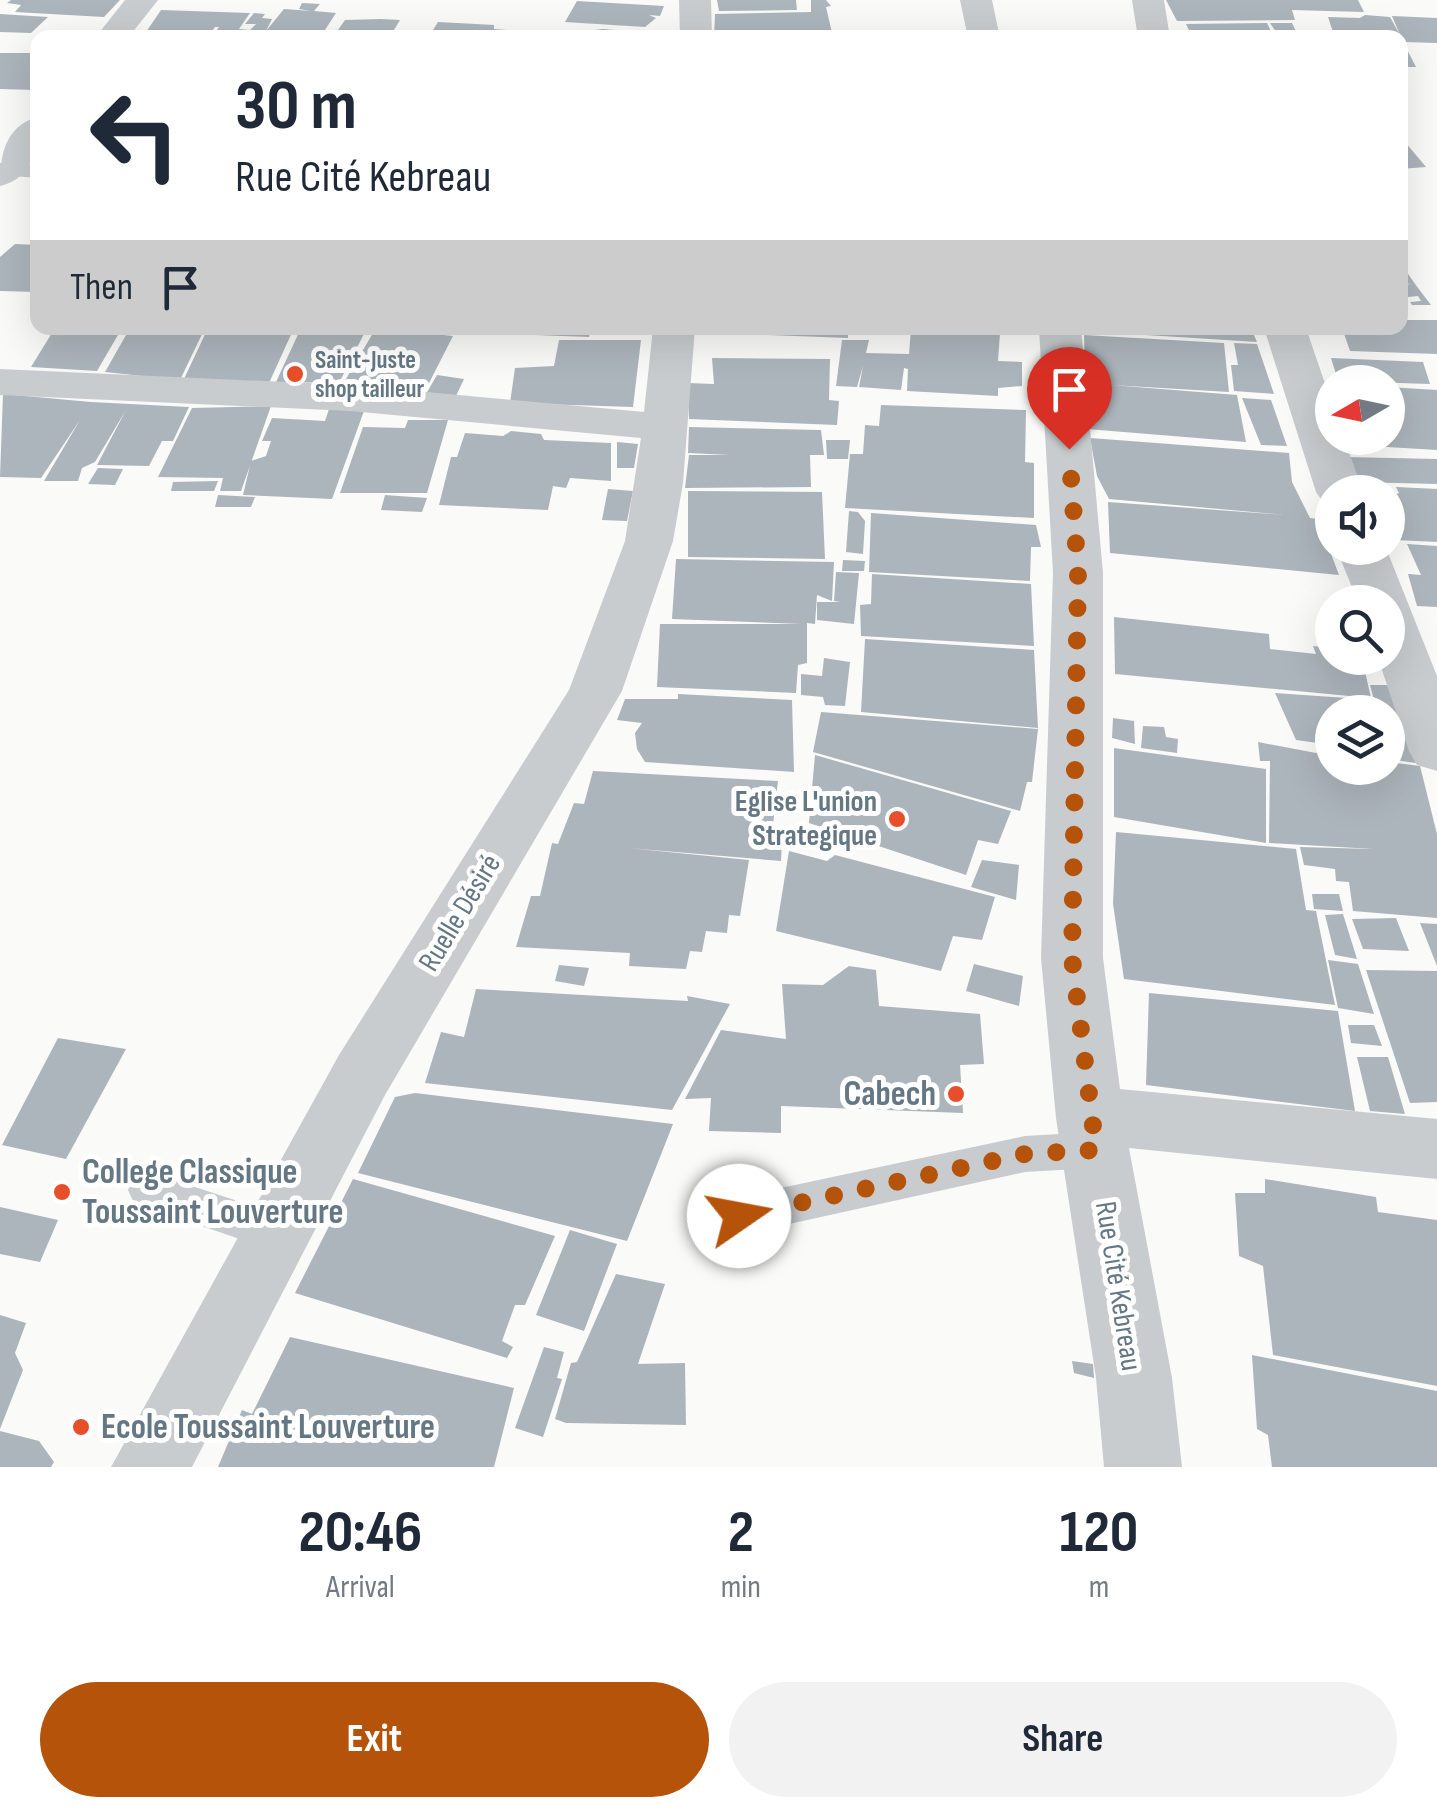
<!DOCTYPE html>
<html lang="en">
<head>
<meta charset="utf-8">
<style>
	body { margin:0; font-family:"Sofia Sans Condensed",sans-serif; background:#f2f2f3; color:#1f2937; height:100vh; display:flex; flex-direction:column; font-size:38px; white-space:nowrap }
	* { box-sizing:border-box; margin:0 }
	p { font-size:32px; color:#747a83 }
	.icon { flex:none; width:55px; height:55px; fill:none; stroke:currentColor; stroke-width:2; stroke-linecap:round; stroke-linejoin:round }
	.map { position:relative; height:1467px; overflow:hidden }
	.side { display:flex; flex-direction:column; background:#fff; flex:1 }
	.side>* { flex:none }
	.guide { position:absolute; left:30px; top:30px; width:1378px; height:305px; border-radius:20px; box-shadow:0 10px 40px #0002; background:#fff; color:#1f2937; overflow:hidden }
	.needle { width:65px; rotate:261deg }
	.controls { position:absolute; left:1315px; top:365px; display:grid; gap:20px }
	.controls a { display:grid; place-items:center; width:90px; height:90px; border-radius:50%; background:#fff; box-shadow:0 10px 40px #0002; font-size:50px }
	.pin { position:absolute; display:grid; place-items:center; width:85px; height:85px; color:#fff; margin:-102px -42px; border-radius:50% 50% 50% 0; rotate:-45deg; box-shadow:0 0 10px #0007 }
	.pin .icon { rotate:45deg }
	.me { position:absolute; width:110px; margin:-55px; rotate:78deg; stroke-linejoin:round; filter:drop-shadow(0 0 8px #0008) }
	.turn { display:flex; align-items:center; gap:35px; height:210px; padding:0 40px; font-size:45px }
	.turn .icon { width:130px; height:130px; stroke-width:2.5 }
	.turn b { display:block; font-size:70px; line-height:85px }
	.then { display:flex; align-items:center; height:95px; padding:0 40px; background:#0003; gap:20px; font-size:38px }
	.eta { display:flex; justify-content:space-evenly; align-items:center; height:170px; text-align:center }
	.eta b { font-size:60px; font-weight:700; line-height:70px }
	.action { display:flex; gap:20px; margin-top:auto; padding:20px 40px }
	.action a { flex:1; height:115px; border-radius:60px; background:#b45309; color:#fff; font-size:40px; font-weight:700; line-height:115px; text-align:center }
	.action a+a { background:#f2f2f3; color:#1f2937 }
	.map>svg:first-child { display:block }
	.building { fill:#acb5bb }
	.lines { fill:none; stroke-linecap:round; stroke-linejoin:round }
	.lane { fill:#c8cccf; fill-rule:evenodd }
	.street { fill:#c8cccf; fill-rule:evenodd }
	.route { stroke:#b45309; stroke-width:18; stroke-dasharray:0 32.4 }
	.poi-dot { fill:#e74f2a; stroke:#fff; stroke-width:4 }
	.labels { text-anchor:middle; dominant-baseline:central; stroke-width:10; stroke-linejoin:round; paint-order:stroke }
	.far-poi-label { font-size:25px; font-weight:bold; fill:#647783; stroke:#fff; text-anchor:start }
	.poi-label { font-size:30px; font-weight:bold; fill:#647783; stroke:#fff; text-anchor:end }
	.street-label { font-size:30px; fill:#647783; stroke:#fff }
	.near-poi-label { font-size:35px; font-weight:bold; fill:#647783; stroke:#fff; text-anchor:start }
</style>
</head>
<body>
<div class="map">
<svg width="1437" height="1467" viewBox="0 0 1437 1467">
	<rect width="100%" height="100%" fill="#fafaf8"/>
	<!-- building -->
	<path class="building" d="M 11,0 L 120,0 L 104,17 L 15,12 L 21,5 L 7,3 Z
		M 717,0 L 796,0 L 797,10 L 719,11 Z
		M 811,0 L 826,0 L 831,6 L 826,7 L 833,37 L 714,38 L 715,14 L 811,12 Z
		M 1166,0 L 1358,0 L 1364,12 L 1292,10 L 1295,20 L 1177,21 Z
		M 577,1 L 664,6 L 660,16 L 649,15 L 656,18 L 645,27 L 565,22 Z
		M 302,3 L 320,4 L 314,11 L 336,13 L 325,30 L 335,31 L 333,38 L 301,38 L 300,33 L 277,36 L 285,32 L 280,31 L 276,38 L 211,38 L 219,27 L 215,27 L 207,38 L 142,38 L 161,10 L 250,13 L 239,29 L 250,30 L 256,24 L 245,24 L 254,13 L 265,14 L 262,18 L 272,19 L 266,31 L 284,9 L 311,11 L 299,9 Z
		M 0,14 L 48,17 L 31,33 L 0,32 Z
		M 1365,15 L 1390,17 L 1400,35 L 1392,16 L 1437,18 L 1437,43 L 1403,42 L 1416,67 L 1400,67 L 1400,38 L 1335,38 L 1328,17 L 1360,18 Z
		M 381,19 L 400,20 L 389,38 L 348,38 L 354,31 L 338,30 L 345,20 Z
		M 438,22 L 494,25 L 494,29 L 557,34 L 428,38 Z
		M 1267,23 L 1274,38 L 1193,38 L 1186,24 Z
		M 1270,23 L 1292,23 L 1298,36 L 1278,35 Z
		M 603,29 L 674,35 L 674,38 L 575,38 L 578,32 Z
		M 0,53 L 38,53 L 36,90 L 0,89 Z
		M 1400,136 L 1426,167 L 1400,169 Z
		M 15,244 L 38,245 L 38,292 L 0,291 L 0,257 Z
		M 1400,262 L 1415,284 L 1431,305 L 1412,305 L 1410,302 L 1421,301 L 1418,296 L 1408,297 L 1400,285 L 1412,284 L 1400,283 Z
		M 1400,320 L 1437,320 L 1437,354 L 1350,351 L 1342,328 L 1400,328 Z
		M 55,328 L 122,328 L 97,371 L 31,367 Z
		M 130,328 L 205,328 L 180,380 L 105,372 Z
		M 208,328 L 294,328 L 269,383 L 183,381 Z
		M 301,328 L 367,328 L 339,383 L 276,382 Z
		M 376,328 L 453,336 L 427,387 L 343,384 Z
		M 537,328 L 591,328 L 589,337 L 535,335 Z
		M 598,328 L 658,328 L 657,335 L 597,332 Z
		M 744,328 L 848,328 L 848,338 L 743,334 Z
		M 1082,328 L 1251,328 L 1257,342 L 1082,331 Z
		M 911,329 L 1000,333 L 998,361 L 1022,362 L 1022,386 L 998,388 L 998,396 L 907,391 L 908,369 L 904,368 L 901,390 L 859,387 L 863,366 L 857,387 L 836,386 L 842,340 L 869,340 L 866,353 L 909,354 Z
		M 1084,335 L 1224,343 L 1229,392 L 1111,385 L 1237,395 L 1246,442 L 1087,429 Z
		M 559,340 L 641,340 L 633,407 L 510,403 L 515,368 L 554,366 Z
		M 1234,343 L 1257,344 L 1274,394 L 1234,391 L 1231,365 L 1238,365 Z
		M 712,358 L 830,359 L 829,400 L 839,401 L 837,425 L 689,419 L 688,383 L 714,384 Z
		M 1331,358 L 1423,362 L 1430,384 L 1338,381 Z
		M 437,375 L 464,379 L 456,396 L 426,394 Z
		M 1388,387 L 1437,390 L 1437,450 L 1354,445 L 1352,438 L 1388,438 Z
		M 3,394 L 91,402 L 189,407 L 173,441 L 162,441 L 149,466 L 97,465 L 126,410 L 95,462 L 82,468 L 78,481 L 44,481 L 80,420 L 41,478 L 0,477 Z
		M 1242,398 L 1271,400 L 1287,446 L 1261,445 Z
		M 881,405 L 1026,410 L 1025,462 L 1034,463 L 1034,518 L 845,508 L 850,454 L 863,454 L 865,425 L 879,426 Z
		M 271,406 L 241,491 L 220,491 L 223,478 L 158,477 L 192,408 Z
		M 329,409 L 364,411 L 332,499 L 243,495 L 251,461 L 266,456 L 271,441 L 262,441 L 272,418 L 325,421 Z
		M 408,420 L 448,420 L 427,493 L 340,493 L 363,427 L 405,428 Z
		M 689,427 L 821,430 L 824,455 L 810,455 L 811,487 L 685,488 L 689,455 L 730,455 L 688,453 Z
		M 511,431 L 541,434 L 544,440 L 611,443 L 611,481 L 570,478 L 566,488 L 553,486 L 548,510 L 439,505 L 451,457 L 457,457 L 465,433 L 503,436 Z
		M 1090,438 L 1289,453 L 1292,482 L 1310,518 L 1318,519 L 1339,575 L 1110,553 L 1108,502 L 1286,515 L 1109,499 L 1097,476 Z
		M 826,440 L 850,440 L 848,459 L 827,459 Z
		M 617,442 L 638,444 L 634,468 L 617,468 Z
		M 1346,457 L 1437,459 L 1437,484 L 1356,482 Z
		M 98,468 L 123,469 L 115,485 L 88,484 Z
		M 218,481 L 214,491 L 171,491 L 173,482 Z
		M 1396,487 L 1437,489 L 1437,542 L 1395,540 L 1388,520 L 1388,498 L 1399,493 Z
		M 608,489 L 633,491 L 627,521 L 602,520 Z
		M 688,491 L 822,492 L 825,559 L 688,557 Z
		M 218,495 L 255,497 L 251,507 L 215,507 Z
		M 385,495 L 427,498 L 422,512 L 381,510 Z
		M 849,511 L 858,512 L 865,521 L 863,554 L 846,552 Z
		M 871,513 L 1036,525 L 1041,547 L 1031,547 L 1030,581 L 869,572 Z
		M 1407,544 L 1437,546 L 1437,607 L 1417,606 L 1408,574 L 1421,575 Z
		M 676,559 L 834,562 L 832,601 L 817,595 L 815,624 L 807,623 L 807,663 L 798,665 L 796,693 L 657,687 L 660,624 L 802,624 L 672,619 Z
		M 843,560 L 865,561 L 864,571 L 842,571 Z
		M 836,572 L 859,573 L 854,624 L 817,620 L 817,602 L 841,602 L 834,601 Z
		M 872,574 L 1031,584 L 1034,646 L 861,636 L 860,605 L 871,604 Z
		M 1114,617 L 1269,634 L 1270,649 L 1316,654 L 1313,646 L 1332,648 L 1332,658 L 1362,658 L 1371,698 L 1115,674 Z
		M 865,639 L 1034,650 L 1038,728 L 861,712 Z
		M 824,658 L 850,662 L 845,706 L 825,705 L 823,697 L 801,695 L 801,674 L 822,676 Z
		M 1370,685 L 1387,685 L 1401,719 L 1371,712 L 1367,700 L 1374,700 Z
		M 1275,693 L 1361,699 L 1366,712 L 1332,712 L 1332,745 L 1296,740 Z
		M 678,694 L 792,700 L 794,772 L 645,762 L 637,749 L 635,733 L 642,723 L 617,720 L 625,699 L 678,699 Z
		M 821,712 L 1038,729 L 1032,782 L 1027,782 L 1020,811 L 813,752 Z
		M 1113,718 L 1134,721 L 1135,744 L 1112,738 Z
		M 1388,725 L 1405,726 L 1416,763 L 1388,759 Z
		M 1143,726 L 1164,727 L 1166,737 L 1178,739 L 1177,753 L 1141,748 Z
		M 1258,742 L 1332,756 L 1332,768 L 1388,768 L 1388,762 L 1420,766 L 1437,834 L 1437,918 L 1353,911 L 1349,882 L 1336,881 L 1335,869 L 1304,865 L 1300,847 L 1373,849 L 1269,843 L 1270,761 L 1260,761 Z
		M 1114,748 L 1266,769 L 1266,843 L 1114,817 Z
		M 815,755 L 1011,811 L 998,844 L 978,840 L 966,875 L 809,823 Z
		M 593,771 L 778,781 L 773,825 L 753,825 L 752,839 L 782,840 L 781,861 L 628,848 L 749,860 L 740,916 L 729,915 L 727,933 L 706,931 L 702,952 L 690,951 L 686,969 L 629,966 L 630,953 L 516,947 L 531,896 L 540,896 L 552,843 L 558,844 L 574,803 L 584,804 Z
		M 1116,832 L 1296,849 L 1306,910 L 1316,911 L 1335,1005 L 1124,979 L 1113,904 Z
		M 789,851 L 827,861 L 835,855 L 995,897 L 982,940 L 953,936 L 941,971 L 776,931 Z
		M 982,860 L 1019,865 L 1016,900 L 971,887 Z
		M 1312,894 L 1339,894 L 1343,911 L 1314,909 Z
		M 1343,914 L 1357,959 L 1335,955 L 1325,915 Z
		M 1396,918 L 1409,951 L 1363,949 L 1352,919 Z
		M 1420,923 L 1437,924 L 1437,966 Z
		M 1328,960 L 1358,964 L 1374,1014 L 1338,1008 Z
		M 974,964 L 1023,976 L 1019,1006 L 966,991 Z
		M 559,965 L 589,968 L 584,986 L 555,981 Z
		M 849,966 L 876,970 L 879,1006 L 980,1014 L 984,1064 L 960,1065 L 963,1113 L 781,1106 L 781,1133 L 709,1131 L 711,1098 L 685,1099 L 721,1030 L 786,1039 L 782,984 L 823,985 Z
		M 1366,970 L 1437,971 L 1437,1102 L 1410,1103 Z
		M 476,989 L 688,1001 L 687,996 L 730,1004 L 672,1110 L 425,1083 L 441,1032 L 464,1037 Z
		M 1149,993 L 1338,1011 L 1355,1111 L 1146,1085 Z
		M 1348,1025 L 1374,1025 L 1382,1046 L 1351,1043 Z
		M 58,1038 L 126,1049 L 66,1159 L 2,1145 Z
		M 1357,1057 L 1388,1057 L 1405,1114 L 1370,1111 Z
		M 415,1093 L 673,1124 L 627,1241 L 358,1173 L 395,1097 Z
		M 353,1179 L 555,1236 L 525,1305 L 515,1305 L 502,1341 L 513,1347 L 507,1358 L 295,1293 Z
		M 1265,1179 L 1376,1197 L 1378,1212 L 1437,1220 L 1437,1386 L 1273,1355 L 1263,1266 L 1239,1256 L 1235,1193 L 1265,1193 Z
		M 0,1207 L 58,1220 L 40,1262 L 0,1254 Z
		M 570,1230 L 617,1244 L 584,1331 L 536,1315 Z
		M 616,1274 L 665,1284 L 638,1364 L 685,1363 L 686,1425 L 566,1423 L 555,1419 L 571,1363 L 577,1362 Z
		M 0,1315 L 26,1323 L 15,1353 L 23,1370 L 0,1429 Z
		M 290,1337 L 514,1388 L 494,1467 L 218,1467 L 242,1410 L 252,1414 Z
		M 544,1347 L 564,1352 L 557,1378 L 562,1379 L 543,1437 L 515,1428 Z
		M 1252,1355 L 1437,1391 L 1437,1467 L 1272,1467 L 1268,1435 L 1257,1429 Z
		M 1072,1361 L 1093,1364 L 1094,1378 L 1074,1373 Z
		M 0,1431 L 39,1441 L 54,1462 L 51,1467 L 0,1467 Z"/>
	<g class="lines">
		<!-- lane -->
		<path class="lane" d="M 0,163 L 38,165 L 38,178 L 0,175 Z
			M 1095,1132 L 1109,1137 L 1115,1150 L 1109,1163 L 1095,1168 L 1025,1172 L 739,1235 L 724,1229 L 718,1216 L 724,1203 L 739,1197 L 1025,1136 Z
			M 149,1172 L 290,1218 L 296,1232 L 290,1246 L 275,1251 L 134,1203 L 128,1190 L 134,1177 Z"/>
		<!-- street -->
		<path class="street" d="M 125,0 L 158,0 L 128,38 L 95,38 Z
			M 679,0 L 711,0 L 712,38 L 680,38 Z
			M 960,0 L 992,0 L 1000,38 L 968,38 Z
			M 1132,0 L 1164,0 L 1170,38 L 1138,38 Z
			M 38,117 C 38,147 34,178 0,186 C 0,157 4,126 38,117 Z
			M 653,328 L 695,328 L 683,483 L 673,541 L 622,691 L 385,1095 L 192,1467 L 111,1467 L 339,1055 L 569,690 L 625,541 L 641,438 L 350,411 L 0,395 L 0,369 L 350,385 L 644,412 Z
			M 1039,328 L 1081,328 L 1103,573 L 1103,958 L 1120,1089 L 1437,1119 L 1437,1179 L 1129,1148 L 1172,1378 L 1182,1467 L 1104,1467 L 1096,1378 L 1056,1118 L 1041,958 L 1053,573 Z
			M 1264,328 L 1306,328 L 1332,404 L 1332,438 L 1344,438 L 1363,492 L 1332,492 L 1332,504 L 1323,502 L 1316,492 Z
			M 1336,548 L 1386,548 L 1437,676 L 1437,771 L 1417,765 L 1409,751 L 1378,658 L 1388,658 L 1388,602 L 1358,602 Z"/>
	</g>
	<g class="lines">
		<!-- route -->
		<path class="route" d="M 739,1216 L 1025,1154 L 1096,1150 L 1072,958 L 1078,573 L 1069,449"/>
	</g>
	<!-- markers -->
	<g class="poi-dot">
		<circle cx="295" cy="374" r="10"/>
		<circle cx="897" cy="819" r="10"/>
		<circle cx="956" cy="1094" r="10"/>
		<circle cx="62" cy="1192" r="10"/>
		<circle cx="81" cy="1427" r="10"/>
	</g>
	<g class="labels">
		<!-- far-poi labels -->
		<g class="far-poi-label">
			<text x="315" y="360">Saint-Juste<tspan x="315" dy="29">shop tailleur</tspan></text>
		</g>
		<!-- poi labels -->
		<g class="poi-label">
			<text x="877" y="802">Eglise L'union<tspan x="877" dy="34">Strategique</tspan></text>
		</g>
		<!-- street labels -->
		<g class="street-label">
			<text transform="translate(460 913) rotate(-59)">Ruelle Désiré</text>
			<text transform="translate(1118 1286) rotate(81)">Rue Cité Kebreau</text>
		</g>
		<!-- near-poi labels -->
		<g class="near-poi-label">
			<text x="936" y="1094" text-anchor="end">Cabech</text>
			<text x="82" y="1172">College Classique<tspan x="82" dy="40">Toussaint Louverture</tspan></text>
			<text x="101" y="1427">Ecole Toussaint Louverture</text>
		</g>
	</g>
</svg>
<div class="controls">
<a><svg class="needle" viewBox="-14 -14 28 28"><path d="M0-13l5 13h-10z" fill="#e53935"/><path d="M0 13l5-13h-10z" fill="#747a83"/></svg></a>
<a><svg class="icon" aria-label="sound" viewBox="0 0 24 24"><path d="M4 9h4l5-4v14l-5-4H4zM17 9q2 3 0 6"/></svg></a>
<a><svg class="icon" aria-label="search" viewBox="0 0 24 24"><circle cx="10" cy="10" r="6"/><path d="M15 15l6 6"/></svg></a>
<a><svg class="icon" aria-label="layers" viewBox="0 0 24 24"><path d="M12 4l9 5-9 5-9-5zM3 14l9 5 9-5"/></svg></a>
</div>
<div class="pin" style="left:1069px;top:449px;background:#d93025"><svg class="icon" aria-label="arrive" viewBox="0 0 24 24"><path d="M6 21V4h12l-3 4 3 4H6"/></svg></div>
<svg class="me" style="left:739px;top:1216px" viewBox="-20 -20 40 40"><circle r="19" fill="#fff"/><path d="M0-13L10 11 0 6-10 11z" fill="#b45309"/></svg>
<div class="guide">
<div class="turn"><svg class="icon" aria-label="left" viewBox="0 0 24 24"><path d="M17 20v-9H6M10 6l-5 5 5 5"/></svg><div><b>30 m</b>Rue Cité Kebreau</div></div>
<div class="then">Then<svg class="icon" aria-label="arrive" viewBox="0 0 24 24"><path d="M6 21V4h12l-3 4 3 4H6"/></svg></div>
</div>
</div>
<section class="side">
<div class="eta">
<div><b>20:46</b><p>Arrival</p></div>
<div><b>2</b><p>min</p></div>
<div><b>120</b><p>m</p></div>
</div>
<div class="action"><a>Exit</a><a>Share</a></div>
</section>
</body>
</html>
